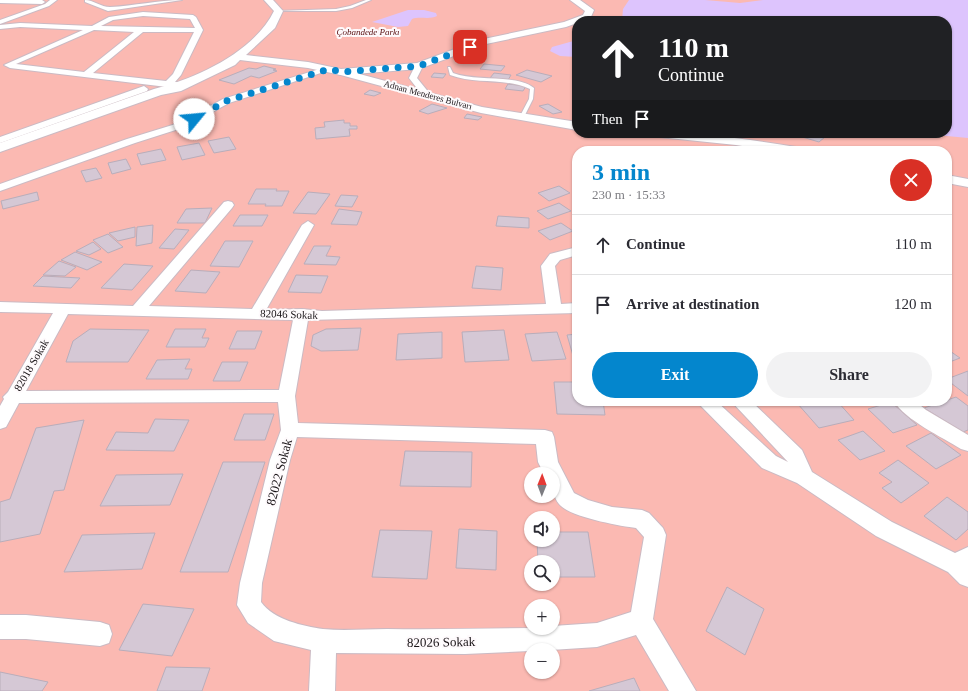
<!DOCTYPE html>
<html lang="en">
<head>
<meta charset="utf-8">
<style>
	body { margin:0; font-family:Georgia,serif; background:#f2f2f3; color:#2b2b33; height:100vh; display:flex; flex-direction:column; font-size:15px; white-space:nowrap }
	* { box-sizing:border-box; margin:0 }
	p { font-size:13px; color:#7c7c81 }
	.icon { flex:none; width:22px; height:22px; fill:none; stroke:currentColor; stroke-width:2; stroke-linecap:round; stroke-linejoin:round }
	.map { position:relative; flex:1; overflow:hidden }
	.panel { position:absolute; left:572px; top:146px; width:380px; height:260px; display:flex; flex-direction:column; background:#fff; border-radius:16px; box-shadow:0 1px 3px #0004 }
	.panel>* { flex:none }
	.top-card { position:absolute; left:572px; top:16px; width:380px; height:122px; border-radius:16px; box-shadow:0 1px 3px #0004; background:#202124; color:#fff; overflow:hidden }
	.needle { width:26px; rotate:1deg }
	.controls { position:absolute; left:524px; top:467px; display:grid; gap:8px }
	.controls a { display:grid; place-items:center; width:36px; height:36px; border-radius:50%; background:#fff; box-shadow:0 1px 3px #0004; font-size:20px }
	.pin { position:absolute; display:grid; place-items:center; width:34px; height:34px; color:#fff; margin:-17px; border-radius:8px; box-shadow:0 2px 6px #0006 }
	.me { position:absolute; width:44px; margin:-22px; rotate:62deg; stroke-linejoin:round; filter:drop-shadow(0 0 3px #0008) }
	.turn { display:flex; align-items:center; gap:14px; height:84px; padding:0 20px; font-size:18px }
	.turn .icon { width:52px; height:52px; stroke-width:2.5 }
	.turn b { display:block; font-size:28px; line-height:34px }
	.then { display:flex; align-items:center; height:38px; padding:0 20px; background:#0003; gap:8px; font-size:15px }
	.round { display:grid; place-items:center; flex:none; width:42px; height:42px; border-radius:21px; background:#f2f2f3 }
	.headline { display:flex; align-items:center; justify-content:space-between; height:68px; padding:0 20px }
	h1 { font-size:24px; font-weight:800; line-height:30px; color:#0486cd }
	.cta { display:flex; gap:8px; margin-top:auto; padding:8px 20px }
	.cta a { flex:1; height:46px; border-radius:24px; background:#0486cd; color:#fff; font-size:16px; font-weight:800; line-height:46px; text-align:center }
	.cta a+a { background:#f2f2f3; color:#2b2b33 }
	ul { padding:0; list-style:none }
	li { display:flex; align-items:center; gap:12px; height:60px; padding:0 20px; border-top:1px solid #e1e1e2 }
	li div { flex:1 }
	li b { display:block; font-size:15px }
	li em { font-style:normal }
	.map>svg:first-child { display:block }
	.green { fill:#fbb9b2; fill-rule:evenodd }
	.water { fill:#ddc4fd }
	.building { fill:#d5c8d5; stroke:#b9adba }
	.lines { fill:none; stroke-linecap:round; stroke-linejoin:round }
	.service-casing { stroke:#cbbac3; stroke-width:2 }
	.minor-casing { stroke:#cbbac3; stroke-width:2 }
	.tertiary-casing { stroke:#cbbac3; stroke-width:2 }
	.secondary-casing { stroke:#cbbac3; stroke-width:2 }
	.service { fill:#fff; fill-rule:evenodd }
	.minor { fill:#fff; fill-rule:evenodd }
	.tertiary { fill:#fff; fill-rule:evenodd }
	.secondary { fill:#fff; fill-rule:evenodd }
	.route { stroke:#0486cd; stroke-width:7; stroke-dasharray:0 12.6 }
	.labels { text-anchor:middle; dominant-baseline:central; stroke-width:4; stroke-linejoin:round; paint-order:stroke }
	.far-park-label { font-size:9px; font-style:italic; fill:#580e0f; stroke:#fefafc }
	.far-street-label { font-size:9px; fill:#191417; stroke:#fefafc }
	.street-label { font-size:11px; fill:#191417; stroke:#fefafc }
	.near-street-label { font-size:13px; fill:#191417; stroke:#fefafc }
</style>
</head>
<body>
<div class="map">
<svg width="968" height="691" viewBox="0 0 968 691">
	<rect width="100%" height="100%" fill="#fae8f1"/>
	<!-- green -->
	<path class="green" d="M 0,0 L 968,0 L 968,691 L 0,691 ZM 577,21 L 947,21 L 947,133 L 577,133 ZM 577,151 L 947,151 L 947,401 L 577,401 ZM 531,474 L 553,474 L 553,496 L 531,496 ZM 531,518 L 553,518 L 553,540 L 531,540 ZM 531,562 L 553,562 L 553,584 L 531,584 ZM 531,606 L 553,606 L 553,628 L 531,628 ZM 531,650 L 553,650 L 553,672 L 531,672 Z"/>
	<!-- water -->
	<path class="water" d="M 629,0 L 705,0 L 740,3 L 763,0 L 968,0 L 968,138 L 915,133 L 947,133 L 947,21 L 622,21 L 623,9 Z
		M 408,10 L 424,10 L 436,13 L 437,16 C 429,20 420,16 412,19 L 408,26 L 398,27 L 372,22 Z
		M 577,40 L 577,57 L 560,56 L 550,51 L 552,47 Z"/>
	<!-- building -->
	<path class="building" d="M 484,64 L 505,66 L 501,71 L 480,69 Z
		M 264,66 L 276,69 L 273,70 L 277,71 L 259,78 L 251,76 L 234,84 L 219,80 L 249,68 L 256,69 Z
		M 527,70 L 552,76 L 541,82 L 516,75 Z
		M 434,73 L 446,74 L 443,78 L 431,77 Z
		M 494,73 L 511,75 L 508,80 L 490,78 Z
		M 508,84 L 526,86 L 523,91 L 505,89 Z
		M 370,90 L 381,93 L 374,96 L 364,94 Z
		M 432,104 L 447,108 L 428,114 L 419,111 Z
		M 548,104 L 562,112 L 553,114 L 539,106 Z
		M 467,114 L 482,117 L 478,120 L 464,118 Z
		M 344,120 L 344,123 L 350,123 L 350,126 L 357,126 L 357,129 L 349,129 L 350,136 L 316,139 L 315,128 L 325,127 L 324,122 Z
		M 789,133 L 810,133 L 825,137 L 819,142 Z
		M 229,137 L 236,149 L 214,153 L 208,141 Z
		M 199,143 L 205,155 L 182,160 L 177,147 Z
		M 161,149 L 166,160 L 141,165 L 137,154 Z
		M 126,159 L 131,169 L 112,174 L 108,163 Z
		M 96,168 L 102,178 L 86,182 L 81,171 Z
		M 559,186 L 570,193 L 549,201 L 538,193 Z
		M 256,189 L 277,189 L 276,191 L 289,191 L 282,206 L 265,206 L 266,204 L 248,204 Z
		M 37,192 L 39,200 L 3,209 L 1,201 Z
		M 308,192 L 330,194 L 316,214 L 293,213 Z
		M 341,195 L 358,196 L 352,207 L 335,206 Z
		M 559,203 L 571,211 L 548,219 L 537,211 Z
		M 212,208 L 205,223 L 177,223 L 186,209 Z
		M 339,209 L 362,212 L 357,225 L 331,224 Z
		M 240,215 L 268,215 L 262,226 L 233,226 Z
		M 498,216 L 529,218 L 529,228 L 496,226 Z
		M 561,223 L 573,231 L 550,240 L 538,231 Z
		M 153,225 L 152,243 L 136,246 L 137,227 Z
		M 135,227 L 135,237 L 118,241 L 109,233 Z
		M 175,229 L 189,230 L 174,249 L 159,248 Z
		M 108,234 L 123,247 L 108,253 L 93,240 Z
		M 225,241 L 253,241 L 239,267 L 210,266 Z
		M 93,242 L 101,249 L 89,255 L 76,251 Z
		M 314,246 L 331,246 L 326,256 L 340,257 L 336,265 L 304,264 Z
		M 75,252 L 102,262 L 87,270 L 61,260 Z
		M 59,261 L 76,267 L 65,276 L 43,275 Z
		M 124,264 L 153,266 L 132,290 L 101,288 Z
		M 476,266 L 503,268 L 501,290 L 472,288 Z
		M 191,270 L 220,272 L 206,293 L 175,291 Z
		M 296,275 L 328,276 L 321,293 L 288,292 Z
		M 43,276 L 80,278 L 71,288 L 33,286 Z
		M 361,328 L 358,350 L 321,351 L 311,346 L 313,335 L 326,329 Z
		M 90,329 L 149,330 L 128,362 L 66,362 L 73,341 Z
		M 175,329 L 206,329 L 202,338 L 209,338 L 205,347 L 166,347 Z
		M 504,330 L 509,360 L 465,362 L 462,332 Z
		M 237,331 L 262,331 L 255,349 L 229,349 Z
		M 442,332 L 442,358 L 396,360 L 398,334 Z
		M 557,332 L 566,359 L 532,361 L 525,334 Z
		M 577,334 L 577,366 L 576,366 L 567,335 Z
		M 947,349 L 960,358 L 947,363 Z
		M 190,359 L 185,369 L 192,369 L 188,379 L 146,379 L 157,360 Z
		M 222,362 L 248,362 L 240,381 L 213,381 Z
		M 968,371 L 968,396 L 947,380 L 947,379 Z
		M 554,382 L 577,382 L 577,401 L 603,401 L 605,415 L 557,414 Z
		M 956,397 L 968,406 L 968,430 L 963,432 L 924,408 Z
		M 808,401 L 837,401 L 854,420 L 819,428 L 797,403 Z
		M 891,402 L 917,425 L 893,433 L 868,409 Z
		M 244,414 L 274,414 L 265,440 L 234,440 Z
		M 155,419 L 189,420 L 174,451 L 106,450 L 116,432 L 148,433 Z
		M 84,420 L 64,490 L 54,491 L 40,534 L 0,542 L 0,502 L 10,499 L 36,428 Z
		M 863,431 L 885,451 L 860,460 L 838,440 Z
		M 931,433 L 961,455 L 936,469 L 906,446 Z
		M 405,451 L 472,452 L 471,487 L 400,486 Z
		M 898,460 L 929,483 L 901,503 L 882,488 L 892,482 L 879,473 Z
		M 223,462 L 265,462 L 228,572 L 180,572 Z
		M 183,474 L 170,505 L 100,506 L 116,475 Z
		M 947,497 L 968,512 L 968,529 L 956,540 L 924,516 Z
		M 459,529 L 497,531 L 496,570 L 456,568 Z
		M 380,530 L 432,531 L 427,579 L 372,577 Z
		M 553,532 L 588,532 L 595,577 L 553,577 L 553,562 L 538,562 L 537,540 L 553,540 Z
		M 155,533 L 142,569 L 64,572 L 82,535 Z
		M 727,587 L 764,609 L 745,655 L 706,631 Z
		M 143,604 L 194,609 L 172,656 L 119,650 Z
		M 166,667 L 210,668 L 202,691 L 157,691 Z
		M 0,672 L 48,682 L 42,691 L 0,691 Z
		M 634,678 L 640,691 L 589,691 Z"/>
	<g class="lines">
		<!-- service casing -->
		<g class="service-casing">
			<path id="service" d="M 366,0 L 371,0 L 352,8 L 336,11 L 277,11 L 336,9 L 350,6 Z
				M 448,67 L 450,67 L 453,73 C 477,82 516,74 534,88 L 533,99 L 523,119 L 519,119 L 519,118 L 529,99 L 530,89 C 504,77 476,85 450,75 Z"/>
		</g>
		<!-- minor casing -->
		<g class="minor-casing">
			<path id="minor" d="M 0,0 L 42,0 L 45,2 L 42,4 L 0,3 Z
				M 50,0 L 57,0 L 49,6 L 0,24 L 0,20 L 45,4 Z
				M 85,0 C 93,0 101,7 110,7 C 134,6 158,0 182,0 L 108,11 L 85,2 Z
				M 143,12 L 193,15 L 196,17 L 203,30 L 181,75 L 175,82 L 186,83 L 186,87 L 167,87 L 10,68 L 4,65 L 83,30 L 20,27 L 0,29 L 0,25 L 20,23 L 92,26 L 109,17 ZM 143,16 L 190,19 L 195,28 L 101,26 L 113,20 ZM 94,30 L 134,32 L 84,72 L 16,64 ZM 143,32 L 194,32 L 173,74 L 166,81 L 93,73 Z
				M 416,64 L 423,66 L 417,78 L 430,94 L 429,96 L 423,96 L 409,78 Z
				M 326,67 L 333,69 L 229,103 L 185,127 L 135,143 L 0,191 L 0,184 L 127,139 L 179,123 L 223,99 Z
				M 144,86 L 148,89 L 147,91 L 0,143 L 0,137 Z
				M 228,201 L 232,202 L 234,205 L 232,208 L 149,306 L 252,309 L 302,225 L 308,221 L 314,225 L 266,310 L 302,309 L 322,311 L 546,304 L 541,266 L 550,254 L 577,247 L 577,255 L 560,260 L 555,266 L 561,304 L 577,303 L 577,313 L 308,320 L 295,396 L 298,423 L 545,430 L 552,432 L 554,437 L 558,462 L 574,493 L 588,500 L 612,507 L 642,510 L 649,513 L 663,528 L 666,535 L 653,619 L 696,691 L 669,691 L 636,635 L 597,647 L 551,650 L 465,654 L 336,653 L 335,691 L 309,691 L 311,650 L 274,641 L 248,623 L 237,605 L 240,583 L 270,460 L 281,430 L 278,402 L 19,403 L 6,427 L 0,429 L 0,406 L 4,399 L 3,397 L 8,392 L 53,313 L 0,312 L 0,302 L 133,306 L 224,202 ZM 68,314 L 293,320 L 279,390 L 26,391 ZM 297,437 L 536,444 L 538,462 L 544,474 L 553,474 C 553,485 552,495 559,504 C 569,517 620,526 636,528 L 644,537 L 631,612 L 597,623 L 553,626 L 553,628 C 499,628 443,630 387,629 C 366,629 344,631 323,629 C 303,626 274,620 261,602 L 262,583 L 290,460 Z
				M 696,401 L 716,401 L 776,456 L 788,462 L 731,401 L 751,401 L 802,450 L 812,472 L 892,522 L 955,553 L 968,547 L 968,587 L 960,584 L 948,572 L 876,536 L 797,483 L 762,468 Z
				M 894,401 L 915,401 L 926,410 L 968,435 L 968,451 L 961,449 C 942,437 905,420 894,401 Z
				M 0,615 L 26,615 L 100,622 L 109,625 L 112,634 L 109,643 L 100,646 L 26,639 L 0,639 Z"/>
		</g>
		<!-- tertiary casing -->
		<g class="tertiary-casing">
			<path id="tertiary" d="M 341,69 L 482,107 L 577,122 L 577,130 L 481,113 L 337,74 L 336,72 Z
				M 653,133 C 704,133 746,139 796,147 L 803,151 L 773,151 L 736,145 L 659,137 Z
				M 947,175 L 968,179 L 968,187 L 947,183 Z"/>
		</g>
		<!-- secondary casing -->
		<g class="secondary-casing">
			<path id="secondary" d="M 264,0 L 273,0 L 283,11 L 275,28 L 246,55 L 308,62 L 341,69 L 417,63 L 479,40 L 564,22 L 583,15 L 585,11 L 570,0 L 580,0 L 594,10 L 590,19 L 577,21 L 577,23 L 566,27 L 486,44 L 419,69 L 341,75 L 308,68 L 240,60 L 235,65 L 181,91 L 161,95 L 0,152 L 0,143 L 154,89 C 196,79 254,52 274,11 Z"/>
		</g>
		<!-- service -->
		<use href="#service" class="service"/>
		<!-- minor -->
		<use href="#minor" class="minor"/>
		<!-- tertiary -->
		<use href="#tertiary" class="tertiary"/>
		<!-- secondary -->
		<use href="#secondary" class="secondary"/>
	</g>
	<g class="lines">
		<!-- route -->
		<path class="route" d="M 194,119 L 226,101 L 329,69 L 341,72 L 419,66 L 470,47"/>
	</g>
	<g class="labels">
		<!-- far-park labels -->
		<g class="far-park-label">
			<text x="368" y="32">Çobandede Parkı</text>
		</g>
		<!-- far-street labels -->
		<g class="far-street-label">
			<text transform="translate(428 95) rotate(15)">Adnan Menderes Bulvarı</text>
		</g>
		<!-- street labels -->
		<g class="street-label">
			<text transform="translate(289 314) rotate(2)">82046 Sokak</text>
			<text transform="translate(31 365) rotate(-60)">82018 Sokak</text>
		</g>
		<!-- near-street labels -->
		<g class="near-street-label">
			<text transform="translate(279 472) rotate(-75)">82022 Sokak</text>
			<text transform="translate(441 642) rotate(-1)">82026 Sokak</text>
		</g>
	</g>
</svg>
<div class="controls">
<a><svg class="needle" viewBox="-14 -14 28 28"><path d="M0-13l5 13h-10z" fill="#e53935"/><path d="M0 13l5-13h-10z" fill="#7c7c81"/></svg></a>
<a><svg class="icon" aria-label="sound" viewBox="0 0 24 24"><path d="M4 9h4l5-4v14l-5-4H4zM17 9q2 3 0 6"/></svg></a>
<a><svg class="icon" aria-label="search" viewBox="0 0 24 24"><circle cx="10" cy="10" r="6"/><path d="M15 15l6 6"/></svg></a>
<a>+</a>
<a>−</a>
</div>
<div class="pin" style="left:470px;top:47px;background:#d93025"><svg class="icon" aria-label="arrive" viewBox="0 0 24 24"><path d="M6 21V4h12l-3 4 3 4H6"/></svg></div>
<svg class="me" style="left:194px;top:119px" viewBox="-20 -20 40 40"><circle r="19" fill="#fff"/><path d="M0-13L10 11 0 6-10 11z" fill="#0486cd"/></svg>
<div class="top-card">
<div class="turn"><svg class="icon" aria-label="ahead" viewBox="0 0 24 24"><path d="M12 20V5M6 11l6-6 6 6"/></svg><div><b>110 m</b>Continue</div></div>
<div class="then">Then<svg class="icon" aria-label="arrive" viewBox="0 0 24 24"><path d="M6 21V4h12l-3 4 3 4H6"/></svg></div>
</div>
<section class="panel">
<div class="headline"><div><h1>3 min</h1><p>230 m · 15:33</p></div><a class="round" style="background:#d93025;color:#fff"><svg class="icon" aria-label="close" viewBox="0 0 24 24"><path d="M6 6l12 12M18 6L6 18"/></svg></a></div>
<ul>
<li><svg class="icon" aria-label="ahead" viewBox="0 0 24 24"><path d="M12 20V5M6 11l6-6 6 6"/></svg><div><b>Continue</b></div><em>110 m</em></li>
<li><svg class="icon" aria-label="arrive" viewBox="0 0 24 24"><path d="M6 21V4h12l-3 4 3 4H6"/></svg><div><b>Arrive at destination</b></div><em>120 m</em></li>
</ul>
<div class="cta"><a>Exit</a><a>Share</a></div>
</section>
</div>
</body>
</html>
